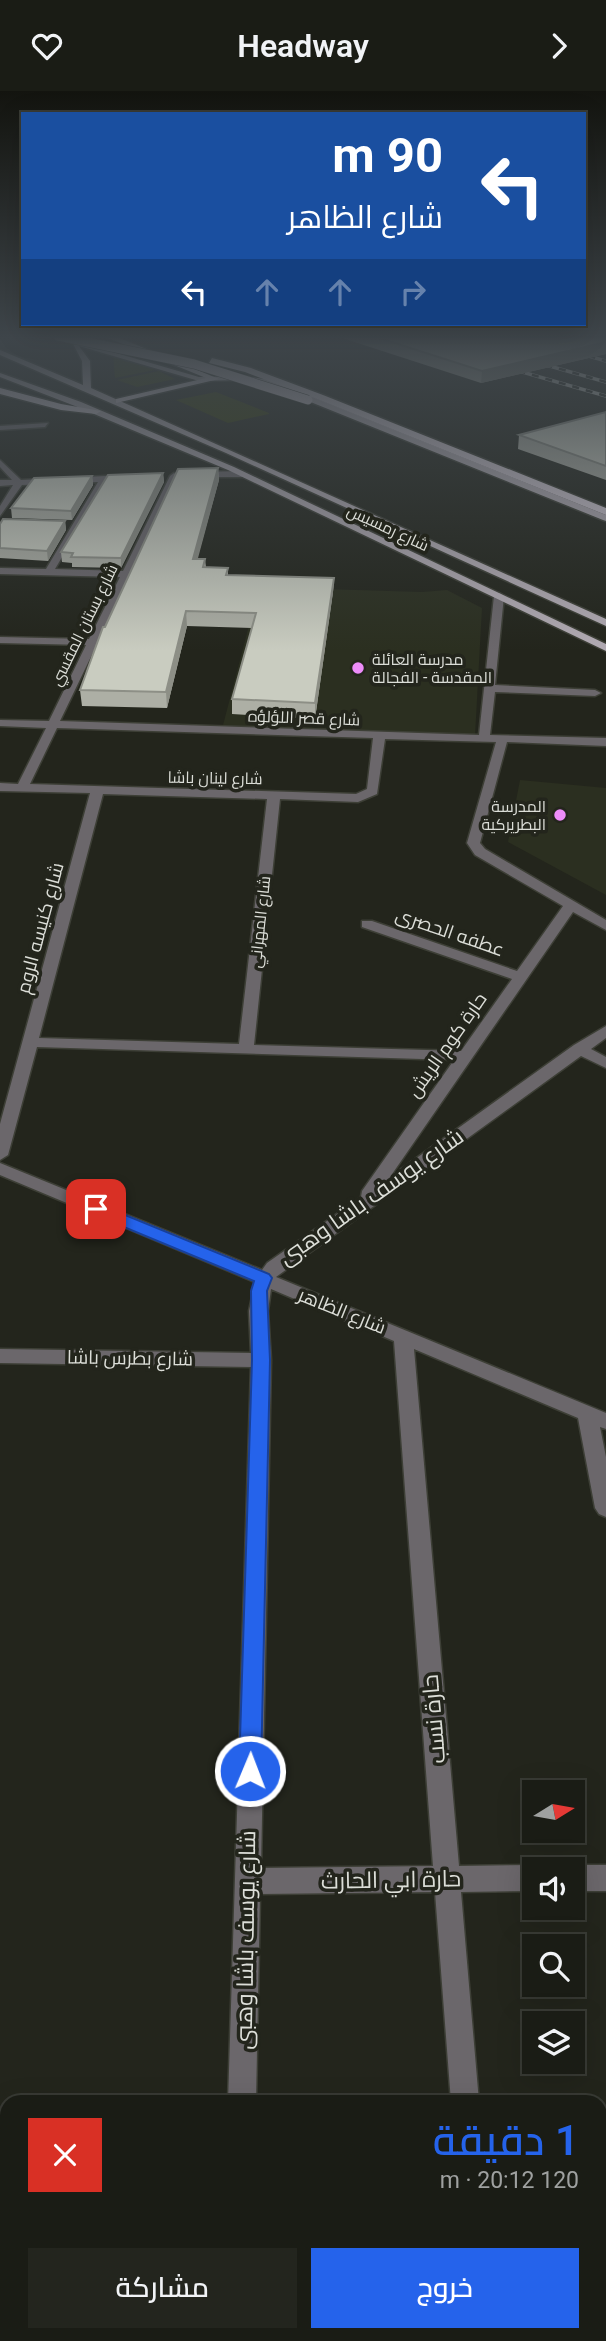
<!DOCTYPE html>
<html lang="ar">
<head>
<meta charset="utf-8">
<style>
	body { margin:0; font-family:Roboto,Cairo,sans-serif; background:#23251e; color:#f1f3f6; direction:rtl; height:100vh; display:flex; flex-direction:column; font-size:26px; white-space:nowrap }
	* { box-sizing:border-box; margin:0 }
	p { font-size:23px; color:#9fa1a0 }
	.icon { flex:none; width:38px; height:38px; fill:none; stroke:currentColor; stroke-width:2; stroke-linecap:round; stroke-linejoin:round }
	.map { position:relative; flex:1; overflow:hidden; direction:ltr }
	.sheet { position:absolute; left:0px; top:2004px; width:607px; height:247px; display:flex; flex-direction:column; background:#1a1c15; border-radius:21px 21px 0 0; box-shadow:0 7px 28px #0002,0 0 0 2px #383a34; direction:rtl }
	.sheet>* { flex:none }
	.hud { position:absolute; left:21px; top:21px; width:565px; height:214px; border-radius:0px; box-shadow:0 7px 28px #0002,0 0 0 2px #383a34; direction:rtl; background:#1a4fa0; color:#fff; overflow:hidden }
	.needle { width:46px; rotate:79deg }
	.buttons { position:absolute; left:522px; top:1689px; display:grid; gap:14px }
	.buttons a { display:grid; place-items:center; width:63px; height:63px; border-radius:0px; background:#1a1c15; box-shadow:0 7px 28px #0002,0 0 0 2px #383a34; font-size:35px }
	.pin { position:absolute; display:grid; place-items:center; width:60px; height:60px; color:#fff; margin:-30px; border-radius:14px; box-shadow:0 4px 10px #0006 }
	.me { position:absolute; width:77px; margin:-38px; rotate:1deg; stroke-linejoin:round; filter:drop-shadow(0 0 5px #0008) }
	.turn { display:flex; align-items:center; gap:24px; height:147px; padding:0 28px; font-size:32px }
	.turn .icon { width:91px; height:91px; stroke-width:2.5 }
	.turn b { display:block; font-size:49px; line-height:60px }
	.lanes { display:flex; align-items:center; height:66px; padding:0 28px; background:#0003; justify-content:center; gap:35px; direction:ltr }
	.lanes .off { opacity:.35 }
	.round { display:grid; place-items:center; flex:none; width:74px; height:74px; border-radius:0px; background:#23251e }
	.overview { display:flex; align-items:center; justify-content:space-between; height:119px; padding:0 28px }
	h1 { font-size:42px; font-weight:600; line-height:52px; color:#2563eb }
	.primary-button { display:flex; gap:14px; margin-top:auto; padding:14px 28px }
	.primary-button a { flex:1; height:80px; border-radius:0px; background:#2563eb; color:#fff; font-size:28px; font-weight:600; line-height:80px; text-align:center }
	.primary-button a+a { background:#23251e; color:#f1f3f6 }
	header { display:flex; justify-content:space-between; align-items:center; height:91px; padding:0 28px; background:#1a1c15; font-size:32px; font-weight:600 }
	.map>svg:first-child { display:block }
	.built { fill:#2b2f20 }
	.green { fill:#343c0c }
	.lines { fill:none; stroke-linecap:round; stroke-linejoin:round }
	.minor-casing { stroke:#3d3f36; stroke-width:3 }
	.major-casing { stroke:#3d3f36; stroke-width:3 }
	.highway-casing { stroke:#3d3f36; stroke-width:3 }
	.minor { fill:#6b676b; fill-rule:evenodd }
	.major { fill:#b2abb3; fill-rule:evenodd }
	.highway { fill:#cfc6d0; fill-rule:evenodd }
	.rail-casing { stroke:#c8cac4; stroke-width:3.5 }
	.rail { stroke:#23251c; stroke-width:2.5; stroke-dasharray:7; stroke-linecap:butt }
	.highway-bridge-casing { stroke:#3d3f36; stroke-width:10; stroke-linecap:butt }
	.highway-bridge { stroke:#cfc6d0; stroke-width:9 }
	.wall { fill:#adafa5 }
	.shaded-wall { fill:#8d8f86 }
	.building { fill:#c9ccc0; stroke:#8d8f86; stroke-width:2 }
	.route { fill:#2563eb; stroke:#184099; stroke-width:2 }
	.poi-dot { fill:#ed8cf9; stroke:#23251c; stroke-width:2.5 }
	.labels { text-anchor:middle; dominant-baseline:central; stroke-width:7; stroke-linejoin:round; paint-order:stroke }
	.far-street-label { font-size:16px; fill:#dcded8; stroke:#23251c }
	.far-poi-label { font-size:16px; fill:#dcded8; stroke:#23251c; text-anchor:start }
	.street-label { font-size:19px; fill:#dcded8; stroke:#23251c }
	.near-street-label { font-size:23px; fill:#dcded8; stroke:#23251c }
</style>
</head>
<body>
<header><svg class="icon" aria-label="forward" viewBox="0 0 24 24"><path d="M9 5l7 7-7 7"/></svg>Headway<svg class="icon" aria-label="heart" viewBox="0 0 24 24"><path d="M12 20l-8-8c-3-5 5-10 8-4 3-6 11-1 8 4z"/></svg></header>
<div class="map">
<svg width="606" height="2250" viewBox="0 0 606 2250">
	<rect width="100%" height="100%" fill="#23251c"/>
	<!-- built -->
	<path class="built" d="M 259,496 L 422,501 L 447,499 L 482,517 L 475,645 L 222,638 Z
		M 520,689 L 606,697 L 606,804 L 508,751 Z"/>
	<!-- green -->
	<path class="green" d="M 113,264 L 155,279 L 115,287 Z
		M 159,280 L 175,288 L 137,296 L 117,289 Z
		M 216,301 L 269,322 L 269,323 L 228,332 L 176,309 Z"/>
	<g class="lines">
		<!-- minor casing -->
		<g class="minor-casing">
			<path id="minor" d="M 48,332 L 45,336 L 0,339 L 0,335 Z
				M 0,369 L 21,389 L 127,384 L 131,387 L 107,390 L 55,478 L 123,480 L 170,385 L 174,382 L 178,385 L 60,630 L 479,644 L 494,505 L 499,502 L 504,505 L 495,594 L 595,599 L 601,602 L 595,605 L 495,601 L 490,644 L 606,647 L 606,655 L 507,651 L 480,752 L 485,758 L 606,829 L 606,839 L 573,821 L 390,1086 L 574,954 L 606,935 L 606,947 L 591,958 L 606,966 L 606,977 L 581,965 L 276,1186 L 606,1322 L 606,1338 L 600,1336 L 606,1366 L 606,1426 L 599,1423 L 595,1417 L 578,1327 L 414,1258 L 459,1775 L 534,1774 L 543,1778 L 534,1778 L 534,1800 L 461,1801 L 479,2011 L 451,2011 L 435,1801 L 260,1803 L 256,2011 L 228,2011 L 251,1276 L 0,1272 L 0,1258 L 251,1262 L 249,1220 L 255,1191 L 0,1084 L 0,1072 L 262,1179 L 267,1172 L 361,1106 L 362,1100 L 454,969 L 37,956 L 8,1064 L 0,1069 L 0,1033 L 90,702 L 0,700 L 0,692 L 18,693 L 46,637 L 0,635 L 0,629 L 49,630 L 86,554 L 0,552 L 0,546 L 89,548 L 120,486 L 0,483 L 0,477 L 46,478 L 98,391 L 22,394 L 0,425 L 0,415 L 13,394 L 0,395 L 0,389 L 12,389 L 0,376 ZM 57,637 L 373,647 L 367,698 L 356,703 L 30,693 ZM 385,648 L 496,651 L 467,752 L 475,764 L 563,815 L 517,880 L 372,830 L 362,830 L 362,836 L 512,888 L 461,960 L 254,954 L 280,708 L 358,711 L 377,703 ZM 103,703 L 267,708 L 239,953 L 39,947 ZM 271,1198 L 394,1250 L 433,1775 L 261,1777 L 271,1269 L 268,1220 Z
				M 197,381 L 242,380 L 246,383 L 242,386 L 194,386 Z
				M 572,1774 L 606,1774 L 606,1800 L 572,1800 L 572,1778 L 563,1778 Z
				M 600,2230 L 606,2230 L 606,2250 L 0,2250 L 0,2231 L 7,2231 L 7,2244 L 600,2244 Z"/>
		</g>
		<!-- major casing -->
		<g class="major-casing">
			<path id="major" d="M 71,249 L 199,286 L 245,285 L 271,289 L 606,424 L 606,430 L 603,429 L 266,293 L 245,289 L 199,290 L 79,255 L 90,270 L 91,297 L 606,528 L 606,535 L 226,362 L 0,264 L 0,259 L 83,294 L 82,270 Z
				M 0,282 L 81,311 L 234,376 L 606,553 L 606,560 L 228,379 L 75,315 L 0,286 Z"/>
		</g>
		<!-- highway casing -->
		<g class="highway-casing">
			<path id="highway" d="M 103,245 L 115,245 L 219,288 L 116,312 L 116,308 L 206,287 Z
				M 212,267 L 251,277 L 323,304 L 606,417 L 606,424 L 317,308 L 245,281 L 209,272 Z
				M 0,297 L 61,313 L 101,320 L 96,323 L 61,319 L 0,303 Z"/>
		</g>
		<!-- minor -->
		<use href="#minor" class="minor"/>
		<!-- major -->
		<use href="#major" class="major"/>
		<!-- highway -->
		<use href="#highway" class="highway"/>
		<!-- rail casing -->
		<g class="rail-casing">
			<path id="rail" d="M 575,261 L 606,270
				M 532,270 L 606,291
				M 505,276 L 606,305"/>
		</g>
		<!-- rail -->
		<use href="#rail" class="rail"/>
		<!-- highway-bridge casing -->
		<g class="highway-bridge-casing">
			<path id="highway-bridge" d="M 58,245 L 194,273 L 308,309"/>
		</g>
		<!-- highway-bridge -->
		<use href="#highway-bridge" class="highway-bridge"/>
	</g>
	<!-- wall -->
	<path class="wall" d="M 336,245 L 606,245 L 606,263 L 481,292 Z
		M 606,321 L 606,389 L 518,358 L 519,344 Z
		M 218,377 L 219,389 L 197,468 L 205,468 L 206,476 L 228,477 L 228,484 L 334,487 L 333,501 L 315,628 L 232,623 L 232,608 L 252,537 L 187,535 L 167,617 L 82,615 L 80,599 L 105,536 Z
		M 163,382 L 164,391 L 121,477 L 72,476 L 72,472 L 62,471 L 61,461 Z
		M 92,385 L 93,394 L 72,429 L 12,427 L 11,417 Z
		M 65,430 L 66,439 L 48,470 L 0,467 L 0,433 Z"/>
	<!-- shaded-wall -->
	<path class="shaded-wall" d="M 606,251 L 606,263 L 481,292 L 482,280 Z
		M 218,377 L 219,389 L 194,482 L 193,468 Z
		M 163,382 L 164,391 L 121,477 L 121,467 Z
		M 92,385 L 93,394 L 72,429 L 71,420 Z
		M 65,430 L 66,439 L 48,470 L 47,460 Z
		M 334,487 L 333,501 L 315,628 L 315,612 Z
		M 186,520 L 187,535 L 167,617 L 166,601 Z"/>
	<!-- building -->
	<path class="building" d="M 373,245 L 606,245 L 606,251 L 482,280 Z
		M 606,321 L 606,375 L 519,344 Z
		M 218,377 L 193,468 L 205,468 L 203,476 L 228,477 L 226,484 L 334,487 L 315,612 L 232,608 L 256,522 L 186,520 L 166,601 L 80,599 L 103,536 L 105,536 L 178,378 Z
		M 163,382 L 121,467 L 71,466 L 73,462 L 61,461 L 108,384 Z
		M 92,385 L 71,420 L 11,417 L 34,387 Z
		M 3,428 L 65,430 L 47,460 L 0,457 L 0,433 Z"/>
	<!-- sky -->
	<linearGradient id="sky" x2="0" y2="1"><stop stop-color="#13140f"/><stop offset="0.44" stop-color="#3f464b"/><stop offset="1" stop-color="#3f464b" stop-opacity="0"/></linearGradient>
	<rect width="606" height="560" fill="url(#sky)"/>
	<!-- route -->
	<path class="route" d="M 96,1112 L 269,1183 L 272,1187 L 267,1200 L 270,1269 L 261,1680 L 258,1688 L 250,1691 L 243,1688 L 239,1680 L 252,1269 L 251,1200 L 254,1190 L 90,1122 L 88,1118 Z"/>
	<!-- markers -->
	<g class="poi-dot">
		<circle cx="358" cy="577" r="7"/>
		<circle cx="560" cy="724" r="7"/>
	</g>
	<g class="labels">
		<!-- far-street labels -->
		<g class="far-street-label">
			<text transform="translate(388 437) rotate(25)">شارع رمسيس</text>
			<text transform="translate(84 534) rotate(-64)">شارع بستان المقسي</text>
			<text transform="translate(304 627) rotate(2)">شارع قصر اللؤلؤه</text>
			<text transform="translate(215 687) rotate(1)">شارع لينان باشا</text>
			<text transform="translate(260 831) rotate(-84)">شارع المهراني</text>
		</g>
		<!-- far-poi labels -->
		<g class="far-poi-label">
			<text x="372" y="568">مدرسة العائلة<tspan x="372" dy="18">المقدسة - الفجالة</tspan></text>
			<text x="546" y="715" text-anchor="end">المدرسة<tspan x="546" dy="18">البطريركية</tspan></text>
		</g>
		<!-- street labels -->
		<g class="street-label">
			<text transform="translate(40 837) rotate(-75)">شارع كنيسه الروم</text>
			<text transform="translate(450 841) rotate(19)">عطفه الحصرى</text>
			<text transform="translate(447 954) rotate(-55)">حارة كوم الريش</text>
			<text transform="translate(342 1220) rotate(22)">شارع الظاهر</text>
			<text transform="translate(130 1267) rotate(1)">شارع بطرس باشا</text>
		</g>
		<!-- near-street labels -->
		<g class="near-street-label">
			<text transform="translate(371 1106) rotate(-35)">شارع يوسف باشا وهبى</text>
			<text transform="translate(434 1628) rotate(-95)">حارة نسب</text>
			<text transform="translate(391 1789) rotate(-1)">حارة ابي الحارث</text>
			<text transform="translate(246 1849) rotate(-89)">شارع يوسف باشا وهبى</text>
		</g>
	</g>
</svg>
<div class="buttons">
<a><svg class="needle" viewBox="-14 -14 28 28"><path d="M0-13l5 13h-10z" fill="#e53935"/><path d="M0 13l5-13h-10z" fill="#9fa1a0"/></svg></a>
<a><svg class="icon" aria-label="sound" viewBox="0 0 24 24"><path d="M4 9h4l5-4v14l-5-4H4zM17 9q2 3 0 6"/></svg></a>
<a><svg class="icon" aria-label="search" viewBox="0 0 24 24"><circle cx="10" cy="10" r="6"/><path d="M15 15l6 6"/></svg></a>
<a><svg class="icon" aria-label="layers" viewBox="0 0 24 24"><path d="M12 4l9 5-9 5-9-5zM3 14l9 5 9-5"/></svg></a>
</div>
<div class="pin" style="left:96px;top:1118px;background:#d93025"><svg class="icon" aria-label="arrive" viewBox="0 0 24 24"><path d="M6 21V4h12l-3 4 3 4H6"/></svg></div>
<svg class="me" style="left:250px;top:1680px" viewBox="-20 -20 40 40"><circle r="17" fill="#2563eb" stroke="#fff" stroke-width="3"/><path d="M0-11L8 9 0 5-8 9z" fill="#fff"/></svg>
<div class="hud">
<div class="turn"><svg class="icon" aria-label="left" viewBox="0 0 24 24"><path d="M17 20v-9H6M10 6l-5 5 5 5"/></svg><div><b>90 m</b>شارع الظاهر</div></div>
<div class="lanes"><svg class="icon" aria-label="left" viewBox="0 0 24 24"><path d="M17 20v-9H6M10 6l-5 5 5 5"/></svg><svg class="icon off" aria-label="ahead" viewBox="0 0 24 24"><path d="M12 20V5M6 11l6-6 6 6"/></svg><svg class="icon off" aria-label="ahead" viewBox="0 0 24 24"><path d="M12 20V5M6 11l6-6 6 6"/></svg><svg class="icon off" aria-label="right" viewBox="0 0 24 24"><path d="M7 20v-9h11M14 6l5 5-5 5"/></svg></div>
</div>
<section class="sheet">
<div class="overview"><div><h1>1 دقيقة</h1><p>120 m · 20:12</p></div><a class="round" style="background:#d93025;color:#fff"><svg class="icon" aria-label="close" viewBox="0 0 24 24"><path d="M6 6l12 12M18 6L6 18"/></svg></a></div>
<div class="primary-button"><a>خروج</a><a>مشاركة</a></div>
</section>
</div>
</body>
</html>
